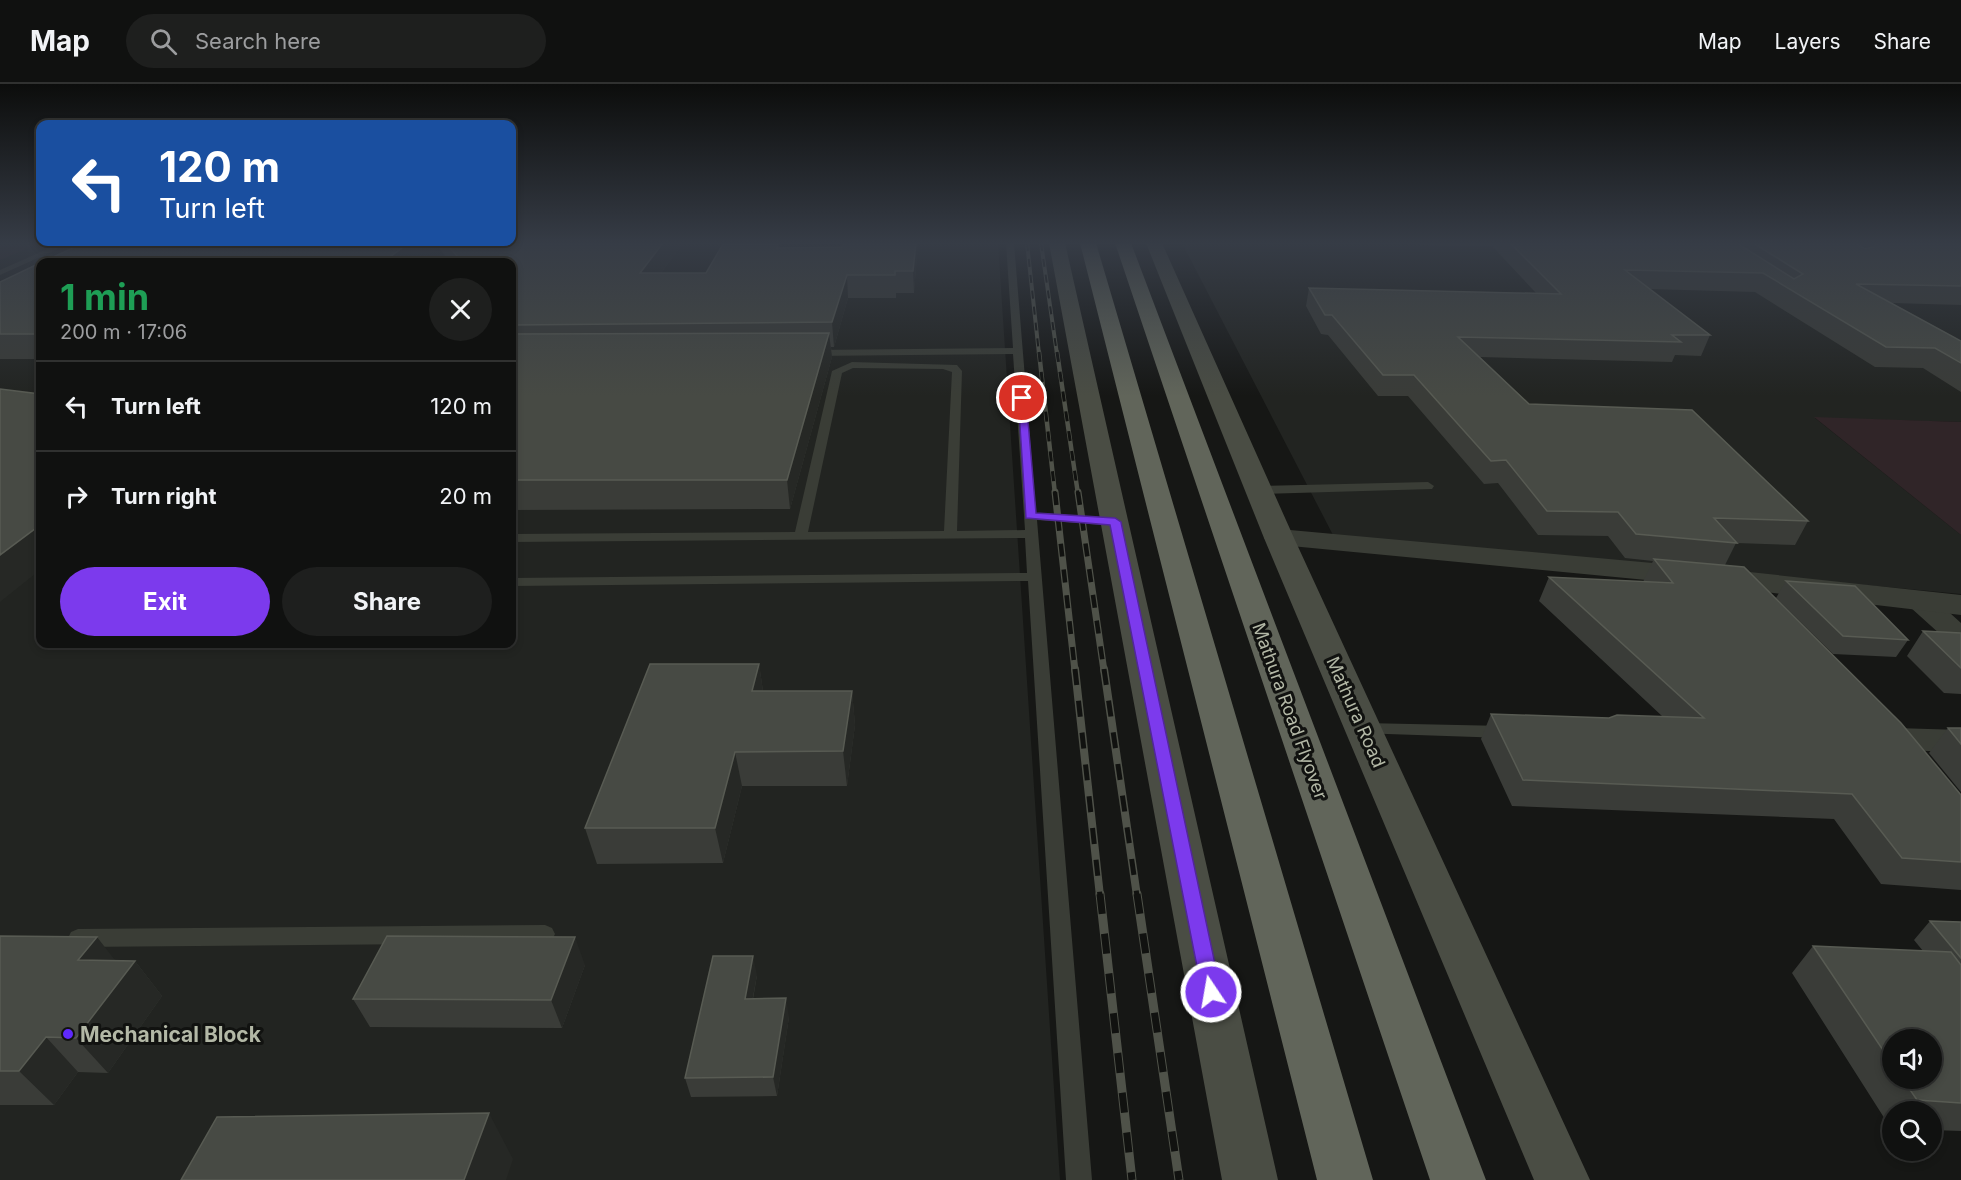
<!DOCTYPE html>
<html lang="en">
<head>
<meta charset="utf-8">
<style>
	body { margin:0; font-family:Inter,sans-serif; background:#1e1f1e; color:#f1f3f6; height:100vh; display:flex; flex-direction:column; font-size:22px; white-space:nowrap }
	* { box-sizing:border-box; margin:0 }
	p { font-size:20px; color:#9c9d9f }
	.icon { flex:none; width:33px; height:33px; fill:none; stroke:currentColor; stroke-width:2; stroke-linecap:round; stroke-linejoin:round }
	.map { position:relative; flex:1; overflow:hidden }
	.details { position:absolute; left:36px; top:174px; width:480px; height:390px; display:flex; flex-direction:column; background:#101110; border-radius:12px; box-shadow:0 3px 9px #0003,0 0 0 2px #303130 }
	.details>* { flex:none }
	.banner { position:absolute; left:36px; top:36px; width:480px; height:126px; border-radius:12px; box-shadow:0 3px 9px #0003,0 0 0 2px #303130; background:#1a4fa0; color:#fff; overflow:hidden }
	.tools { position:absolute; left:1882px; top:945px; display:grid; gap:12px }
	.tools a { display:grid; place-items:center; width:60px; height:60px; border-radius:50%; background:#101110; box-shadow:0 3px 9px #0003,0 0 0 2px #303130; font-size:30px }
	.pin { position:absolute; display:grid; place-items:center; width:51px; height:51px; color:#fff; margin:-26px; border:3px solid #fff; border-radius:50%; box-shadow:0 2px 6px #0007 }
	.me { position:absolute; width:66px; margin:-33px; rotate:348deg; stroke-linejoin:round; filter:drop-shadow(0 0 4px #0008) }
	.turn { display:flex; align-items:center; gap:21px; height:126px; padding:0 24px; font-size:27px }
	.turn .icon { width:78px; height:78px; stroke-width:2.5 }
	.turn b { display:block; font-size:42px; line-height:51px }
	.round { display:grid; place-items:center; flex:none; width:63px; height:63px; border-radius:32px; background:#1e1f1e }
	.summary { display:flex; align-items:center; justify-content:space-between; height:102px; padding:0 24px }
	h1 { font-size:36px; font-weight:700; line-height:45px; color:#1e9e55 }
	.button { display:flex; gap:12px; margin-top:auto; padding:12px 24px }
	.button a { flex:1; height:69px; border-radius:36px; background:#7c3aed; color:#fff; font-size:24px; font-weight:700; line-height:69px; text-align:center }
	.button a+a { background:#1e1f1e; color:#f1f3f6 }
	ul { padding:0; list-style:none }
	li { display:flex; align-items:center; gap:18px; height:90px; padding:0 24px; border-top:2px solid #303130 }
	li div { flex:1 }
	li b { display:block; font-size:22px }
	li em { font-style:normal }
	header { display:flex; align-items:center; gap:36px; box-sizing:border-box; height:84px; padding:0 30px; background:#101110; border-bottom:2px solid #303130 }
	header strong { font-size:28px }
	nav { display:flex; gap:33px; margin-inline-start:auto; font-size:21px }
	.search { width:420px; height:54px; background:#1e1f1e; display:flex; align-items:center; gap:15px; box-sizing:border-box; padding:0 21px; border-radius:33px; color:#9c9d9f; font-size:22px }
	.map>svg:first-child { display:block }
	.built { fill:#222421; fill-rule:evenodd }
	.green { fill:#302528 }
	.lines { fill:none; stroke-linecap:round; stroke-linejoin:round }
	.service { fill:#3a3d36; fill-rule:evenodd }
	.minor { fill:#3a3d36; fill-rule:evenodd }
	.tertiary { fill:#3a3d36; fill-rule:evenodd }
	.secondary { fill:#4a4d44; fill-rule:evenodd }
	.trunk { fill:#61655a; fill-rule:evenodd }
	.rail-far4-casing { stroke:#4f5249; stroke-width:4 }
	.rail-far3-casing { stroke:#4f5249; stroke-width:4.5 }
	.rail-far2-casing { stroke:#4f5249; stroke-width:7 }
	.rail-far1-casing { stroke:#4f5249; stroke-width:8 }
	.rail-casing { stroke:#4f5249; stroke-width:9 }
	.rail-far4 { stroke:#111210; stroke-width:2; stroke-dasharray:8; stroke-linecap:butt }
	.rail-far3 { stroke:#111210; stroke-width:3; stroke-dasharray:10; stroke-linecap:butt }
	.rail-far2 { stroke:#111210; stroke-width:4.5; stroke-dasharray:13; stroke-linecap:butt }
	.rail-far1 { stroke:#111210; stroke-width:5; stroke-dasharray:16; stroke-linecap:butt }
	.rail { stroke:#111210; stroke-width:7; stroke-dasharray:20; stroke-linecap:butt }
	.wall { fill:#3a3c38; fill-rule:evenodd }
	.shaded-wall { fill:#262825 }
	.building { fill:#474a44; stroke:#585b53; stroke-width:1.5 }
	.route { fill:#7c3aed; stroke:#51269a; stroke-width:1.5 }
	.poi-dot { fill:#5f29fc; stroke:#111210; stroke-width:2 }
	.labels { text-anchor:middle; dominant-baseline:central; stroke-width:6; stroke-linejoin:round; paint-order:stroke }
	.street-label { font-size:18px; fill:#b3b8a6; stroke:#111210 }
	.near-poi-label { font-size:21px; font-weight:bold; fill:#b3b8a6; stroke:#111210; text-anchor:start }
</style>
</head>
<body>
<header>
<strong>Map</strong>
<div class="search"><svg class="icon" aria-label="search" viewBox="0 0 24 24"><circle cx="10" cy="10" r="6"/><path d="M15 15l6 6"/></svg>Search here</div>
<nav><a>Map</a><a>Layers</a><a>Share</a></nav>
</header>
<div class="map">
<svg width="1961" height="1096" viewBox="0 0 1961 1096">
	<rect width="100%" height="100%" fill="#161715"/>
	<!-- built -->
	<path class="built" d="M 0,159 L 998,159 L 1060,1096 L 0,1096 ZM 40,178 L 512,178 L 512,560 L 40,560 Z
		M 1182,159 L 1961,159 L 1961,338 L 1815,334 L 1961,451 L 1961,510 L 1333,451 Z"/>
	<!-- green -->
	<path class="green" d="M 0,159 L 40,159 L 0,176 Z
		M 1814,333 L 1961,338 L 1961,451 Z"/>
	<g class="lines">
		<!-- service -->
		<path class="service" d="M 61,159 L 71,159 L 0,191 L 0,186 Z
			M 1006,159 L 1014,159 L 1036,429 L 1115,434 L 1121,438 L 1115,442 L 1037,436 L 1092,1096 L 1066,1096 L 1028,497 L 512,502 L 512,494 L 1027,489 L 1025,454 L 512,458 L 512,450 L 795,448 L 832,287 L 852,278 L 957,281 L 962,287 L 957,447 L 1025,446 L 1013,270 L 811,272 L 806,269 L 811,266 L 1013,264 ZM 853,284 L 943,285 L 952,288 L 944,447 L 808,448 L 842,289 Z
			M 1428,398 L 1434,402 L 1432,405 L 1258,410 L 1252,406 L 1258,402 Z
			M 1364,639 L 1505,642 L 1511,644 L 1513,648 L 1511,652 L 1505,654 L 1358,649 L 1356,645 L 1358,641 Z
			M 545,841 L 552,844 L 555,850 L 552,856 L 545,859 L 78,863 L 71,860 L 68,854 L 71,848 L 78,845 Z"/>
		<!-- minor -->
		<path class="minor" d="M 1920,509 L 1930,511 L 1961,539 L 1961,563 L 1951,560 L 1910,523 L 1906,517 L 1910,511 Z
			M 1896,644 L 1961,646 L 1961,668 L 1896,666 L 1885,663 L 1880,655 L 1885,647 Z"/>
		<!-- tertiary -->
		<path class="tertiary" d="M 1279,445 L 1740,487 L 1961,511 L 1961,531 L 1740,505 L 1269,460 L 1264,454 L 1269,448 Z"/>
		<!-- secondary -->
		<path class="secondary" d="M 1049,159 L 1065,159 L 1278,1096 L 1222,1096 Z
			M 1146,159 L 1162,159 L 1294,454 L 1590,1096 L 1534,1096 L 1264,454 Z"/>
		<!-- trunk -->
		<path class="trunk" d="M 1080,159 L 1096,159 L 1373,1096 L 1317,1096 Z
			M 1115,159 L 1131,159 L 1486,1096 L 1430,1096 Z"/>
		<!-- rail-far4 casing -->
		<g class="rail-far4-casing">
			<path id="rail-far4" d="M 1027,159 L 1039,270
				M 1041,159 L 1057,270"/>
		</g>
		<!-- rail-far3 casing -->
		<g class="rail-far3-casing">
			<path id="rail-far3" d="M 1039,268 L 1055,410
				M 1057,268 L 1078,410"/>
		</g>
		<!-- rail-far2 casing -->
		<g class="rail-far2-casing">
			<path id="rail-far2" d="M 1055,408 L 1075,587
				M 1078,408 L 1104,587"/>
		</g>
		<!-- rail-far1 casing -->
		<g class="rail-far1-casing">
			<path id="rail-far1" d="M 1075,585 L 1100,812
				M 1104,585 L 1137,812"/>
		</g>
		<!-- rail casing -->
		<g class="rail-casing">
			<path id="rail" d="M 1100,810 L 1132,1096
				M 1137,810 L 1179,1096"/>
		</g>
		<!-- rail-far4 -->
		<use href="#rail-far4" class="rail-far4"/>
		<!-- rail-far3 -->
		<use href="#rail-far3" class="rail-far3"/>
		<!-- rail-far2 -->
		<use href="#rail-far2" class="rail-far2"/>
		<!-- rail-far1 -->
		<use href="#rail-far1" class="rail-far1"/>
		<!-- rail -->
		<use href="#rail" class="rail"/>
	</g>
	<!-- wall -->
	<path class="wall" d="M 84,159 L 683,159 L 661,189 L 706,189 L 778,160 L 779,164 L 842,163 L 918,159 L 914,209 L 896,209 L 896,214 L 848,214 L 834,263 L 831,263 L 832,273 L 790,425 L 512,426 L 512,178 L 450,178 L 438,163 L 418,178 L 42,178 Z
		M 1418,159 L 1961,159 L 1961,221 L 1892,219 L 1961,257 L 1961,308 L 1923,284 L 1875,283 L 1755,208 L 1649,205 L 1710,251 L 1701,272 L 1675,271 L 1672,278 L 1480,273 L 1529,320 L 1808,437 L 1795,461 L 1736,459 L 1725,481 L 1961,711 L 1961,806 L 1881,800 L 1834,735 L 1512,722 L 1481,655 L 1491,630 L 1609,634 L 1662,632 L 1539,517 L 1549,493 L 1643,498 L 1653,477 L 1625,474 L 1608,452 L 1538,451 L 1498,399 L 1484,400 L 1408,312 L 1378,312 L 1328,251 L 1321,250 L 1306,222 L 1309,204 L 1536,209 L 1492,162 L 1420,161 Z
		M 40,179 L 40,275 L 0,275 L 0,198 Z
		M 1786,497 L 1908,556 L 1896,573 L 1833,570 L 1776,514 Z
		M 1923,547 L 1961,549 L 1961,610 L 1944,609 L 1907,572 Z
		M 759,580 L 763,607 L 852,607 L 855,641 L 847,702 L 742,702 L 723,779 L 597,780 L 585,744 Z
		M 1948,644 L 1961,644 L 1961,708 L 1929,669 Z
		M 1930,837 L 1961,838 L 1961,1047 L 1932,1046 L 1932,1028 L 1893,1028 L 1893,1043 L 1890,1043 L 1792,889 L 1813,862 L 1923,867 L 1914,856 ZM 1893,956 L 1932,994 L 1893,994 Z
		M 0,852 L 115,876 L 135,877 L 162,912 L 108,989 L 78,988 L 54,1021 L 0,1021 Z
		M 585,881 L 562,944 L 370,943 L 353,915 Z
		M 757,891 L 753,915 L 789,933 L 777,1012 L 691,1013 L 685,994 Z"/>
	<!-- shaded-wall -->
	<path class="shaded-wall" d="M 409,159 L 436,159 L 438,163 L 418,178 L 383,178 Z
		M 663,159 L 683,159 L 644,212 L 640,189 Z
		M 916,159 L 918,159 L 914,209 L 913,187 Z
		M 847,191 L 848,214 L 834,263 L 832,238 Z
		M 829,249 L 832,273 L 790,425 L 787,396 Z
		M 40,441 L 40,486 L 0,518 L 0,471 Z
		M 759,580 L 764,614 L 752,607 Z
		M 852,607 L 855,641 L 847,702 L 843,667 Z
		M 735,668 L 742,702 L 723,779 L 715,744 Z
		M 97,853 L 125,889 L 78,876 Z
		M 575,853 L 585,881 L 562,944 L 551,916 Z
		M 753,872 L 757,891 L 749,934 L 745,915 Z
		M 135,877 L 162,912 L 108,989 L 76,954 Z
		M 786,914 L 789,933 L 777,1012 L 773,993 Z
		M 46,953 L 78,988 L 54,1021 L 19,987 Z
		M 489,1029 L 513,1075 L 506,1096 L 464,1096 Z"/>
	<!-- building -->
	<path class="building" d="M 84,159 L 409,159 L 383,178 L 42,178 Z
		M 446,159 L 663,159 L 640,189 L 706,189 L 723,160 L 778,160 L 777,164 L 842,163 L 844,159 L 916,159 L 913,187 L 895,187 L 895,191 L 847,191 L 832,238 L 512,241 L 512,178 L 462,178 Z
		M 1510,159 L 1737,159 L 1794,195 L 1803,190 L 1753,159 L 1855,159 L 1865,165 L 1874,163 L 1876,160 L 1874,159 L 1961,159 L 1961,202 L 1856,200 L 1961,257 L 1961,279 L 1935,264 L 1886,263 L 1763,189 L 1625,186 L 1710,251 L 1672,251 L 1681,258 L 1458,253 L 1529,320 L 1692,326 L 1808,437 L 1714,434 L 1737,459 L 1636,450 L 1618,428 L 1547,427 L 1506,376 L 1491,377 L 1414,291 L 1383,291 L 1332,231 L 1325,231 L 1309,204 L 1561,210 Z
		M 40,179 L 40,250 L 0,250 L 0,198 Z
		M 829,249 L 787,396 L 512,396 L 512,250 Z
		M 0,305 L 40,310 L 40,441 L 0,471 Z
		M 1654,475 L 1744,483 L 1901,639 L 1961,711 L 1961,778 L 1902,774 L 1852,710 L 1523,696 L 1491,630 L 1609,634 L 1617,631 L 1704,634 L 1549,493 L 1673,499 Z
		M 1786,497 L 1855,502 L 1908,556 L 1843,552 Z
		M 1923,547 L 1961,549 L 1961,584 Z
		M 650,580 L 759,580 L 752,607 L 852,607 L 843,667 L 735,668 L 715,744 L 585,744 Z
		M 1948,644 L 1961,644 L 1961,660 Z
		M 1930,837 L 1961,838 L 1961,874 Z
		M 0,852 L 97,853 L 78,876 L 135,877 L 76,954 L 46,953 L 19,987 L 0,987 Z
		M 387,852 L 575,853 L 551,916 L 353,915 Z
		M 1813,862 L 1951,868 L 1961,881 L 1961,1019 L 1917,1016 L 1902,994 L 1932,994 L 1932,956 L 1893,956 L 1893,981 Z
		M 713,872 L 753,872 L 745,915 L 786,914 L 773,993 L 685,994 Z
		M 489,1029 L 464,1096 L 181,1096 L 217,1033 Z"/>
	<!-- sky -->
	<linearGradient id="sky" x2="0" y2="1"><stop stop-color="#0c0d0c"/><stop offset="0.51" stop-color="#363c46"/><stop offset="1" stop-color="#363c46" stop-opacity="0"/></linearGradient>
	<rect width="1961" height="312" fill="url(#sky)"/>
	<!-- route -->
	<path class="route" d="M 1018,312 L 1026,314 L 1036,429 L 1115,434 L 1121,438 L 1221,908 L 1218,914 L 1211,917 L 1204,914 L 1202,908 L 1110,441 L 1026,434 Z"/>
	<!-- markers -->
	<circle class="poi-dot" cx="68" cy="950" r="6"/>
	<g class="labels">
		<!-- street labels -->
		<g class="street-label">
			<text transform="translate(1290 627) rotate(70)">Mathura Road Flyover</text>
			<text transform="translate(1356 628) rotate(66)">Mathura Road</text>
		</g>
		<!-- near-poi labels -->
		<g class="near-poi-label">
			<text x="80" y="950">Mechanical Block</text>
		</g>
	</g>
</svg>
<div class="tools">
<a><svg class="icon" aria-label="sound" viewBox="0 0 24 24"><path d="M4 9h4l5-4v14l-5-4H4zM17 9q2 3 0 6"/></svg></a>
<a><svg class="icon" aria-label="search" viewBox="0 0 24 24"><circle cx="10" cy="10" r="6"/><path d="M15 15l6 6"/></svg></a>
</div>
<div class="pin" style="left:1022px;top:314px;background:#d93025"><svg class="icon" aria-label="arrive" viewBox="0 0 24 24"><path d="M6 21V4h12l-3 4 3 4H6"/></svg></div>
<svg class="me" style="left:1211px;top:908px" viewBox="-20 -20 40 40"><circle r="17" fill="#7c3aed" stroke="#fff" stroke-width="3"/><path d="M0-11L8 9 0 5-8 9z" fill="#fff"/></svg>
<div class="banner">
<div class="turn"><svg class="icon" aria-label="left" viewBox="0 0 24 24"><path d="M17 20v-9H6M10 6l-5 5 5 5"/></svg><div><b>120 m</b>Turn left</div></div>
</div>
<section class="details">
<div class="summary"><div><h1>1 min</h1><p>200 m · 17:06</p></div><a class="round"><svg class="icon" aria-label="close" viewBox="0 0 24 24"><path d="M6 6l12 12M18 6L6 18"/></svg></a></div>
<ul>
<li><svg class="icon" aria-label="left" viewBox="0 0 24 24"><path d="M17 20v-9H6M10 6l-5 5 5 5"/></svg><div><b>Turn left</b></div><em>120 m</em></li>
<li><svg class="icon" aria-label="right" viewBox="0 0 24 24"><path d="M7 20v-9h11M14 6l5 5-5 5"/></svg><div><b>Turn right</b></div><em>20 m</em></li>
</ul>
<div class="button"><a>Exit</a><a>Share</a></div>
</section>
</div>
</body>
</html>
